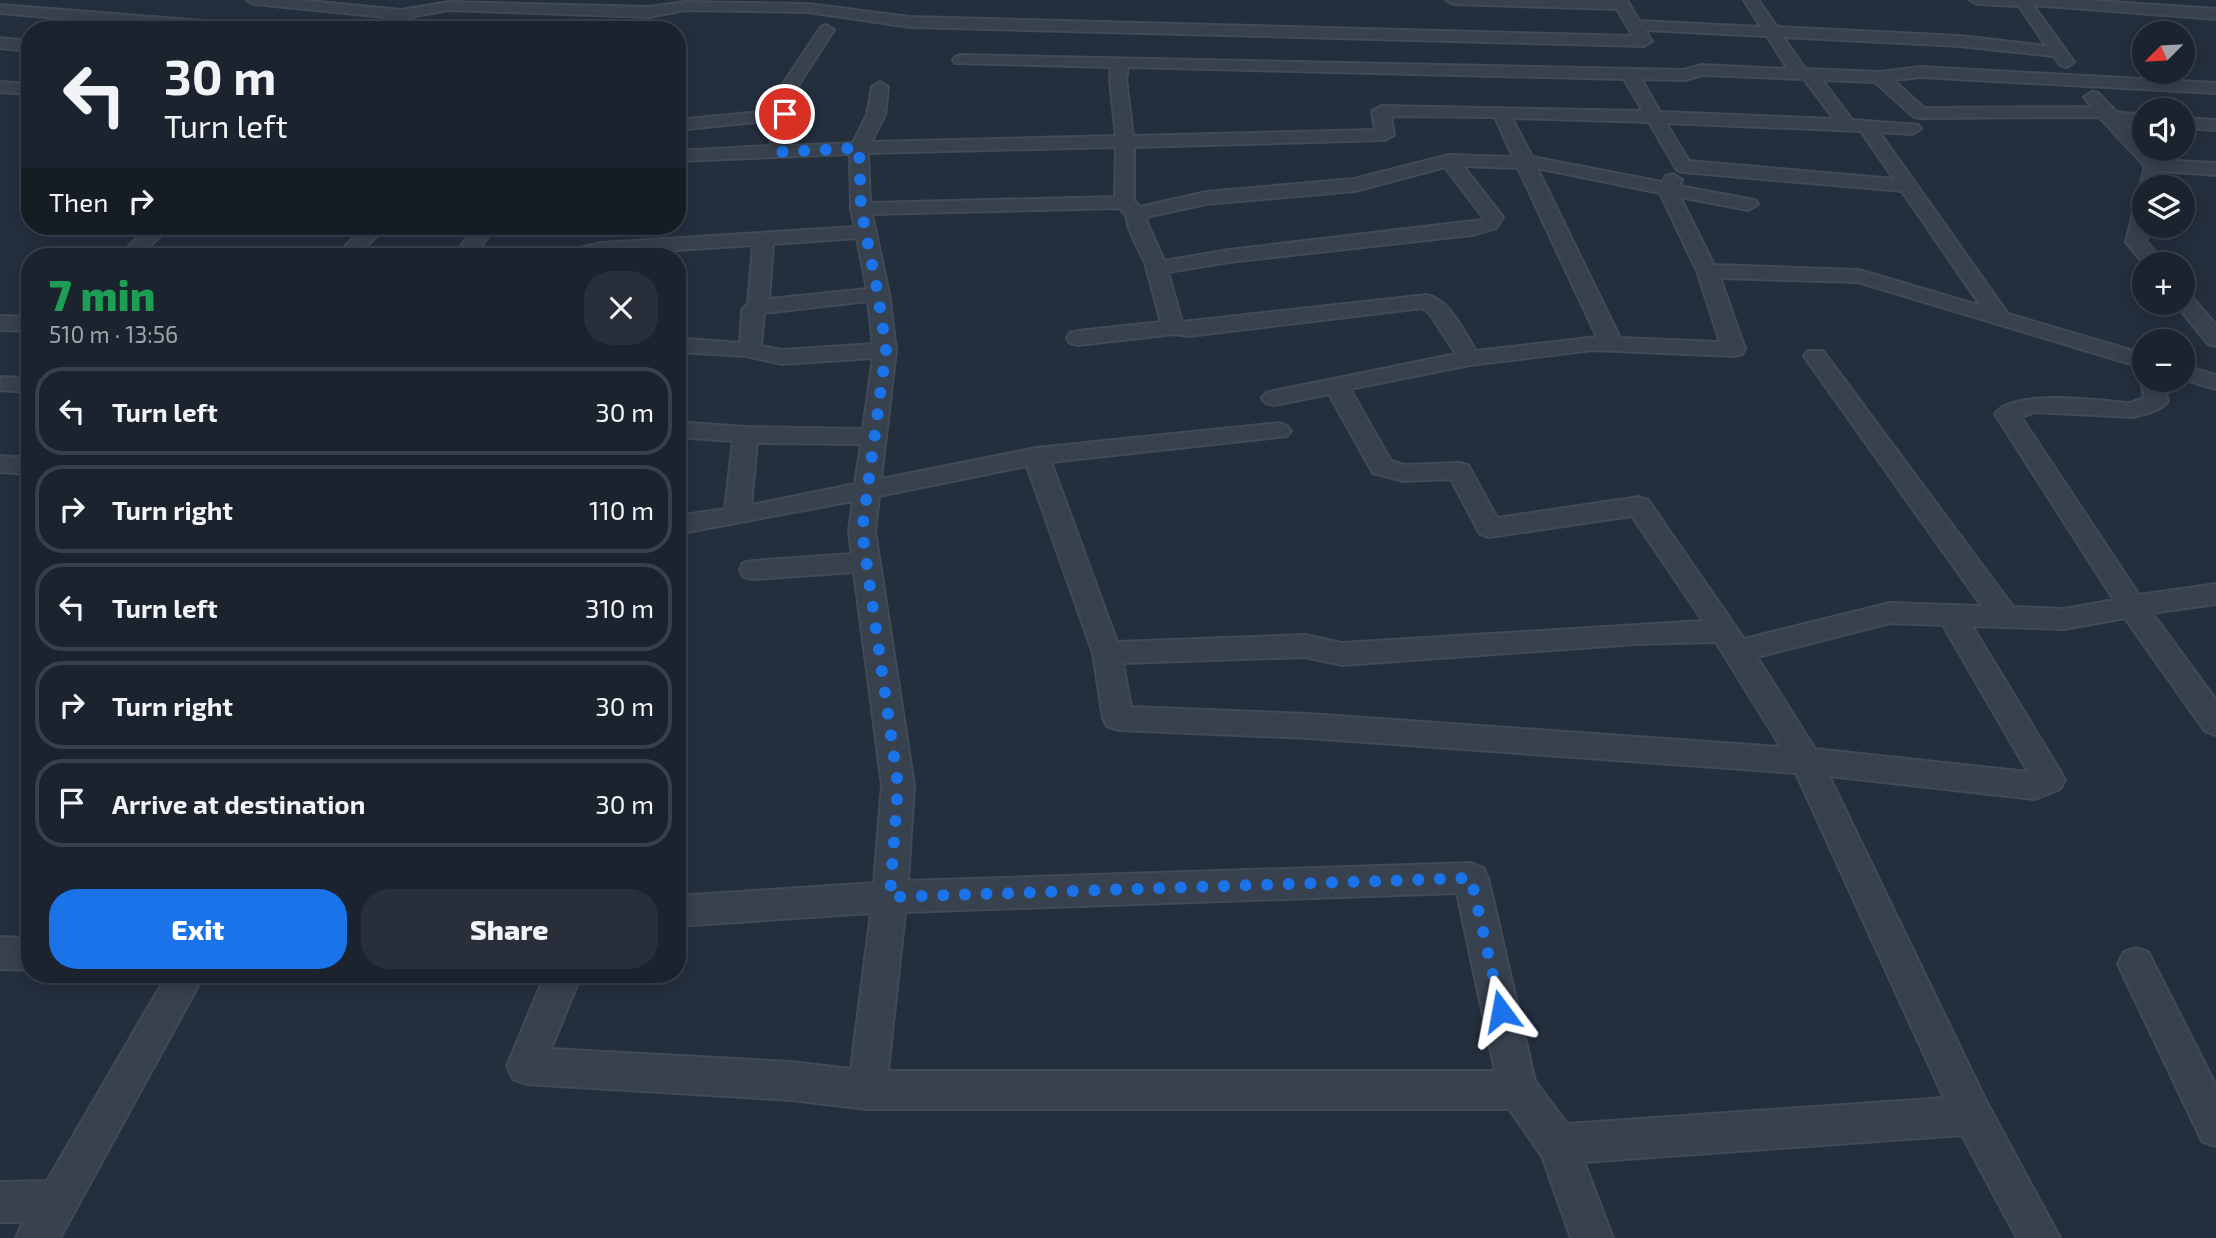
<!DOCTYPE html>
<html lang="en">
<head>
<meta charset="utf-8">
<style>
	body { margin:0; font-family:"Exo 2",sans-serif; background:#282f3a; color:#f1f3f6; height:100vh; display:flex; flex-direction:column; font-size:26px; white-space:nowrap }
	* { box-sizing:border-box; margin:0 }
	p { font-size:23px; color:#a0a4aa }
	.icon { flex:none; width:38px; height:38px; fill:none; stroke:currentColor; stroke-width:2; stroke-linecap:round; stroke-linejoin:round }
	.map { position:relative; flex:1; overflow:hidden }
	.details { position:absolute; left:21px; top:248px; width:665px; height:735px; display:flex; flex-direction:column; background:#1b232e; border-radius:28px; box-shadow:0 4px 18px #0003,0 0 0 2px #39404a }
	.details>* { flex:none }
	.banner { position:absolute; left:21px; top:21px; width:665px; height:214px; border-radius:28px; box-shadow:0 4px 18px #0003,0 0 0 2px #39404a; background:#1b232e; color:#f1f3f6; overflow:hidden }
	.needle { width:46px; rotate:246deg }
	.tools { position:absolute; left:2132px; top:21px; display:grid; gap:14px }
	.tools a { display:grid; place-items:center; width:63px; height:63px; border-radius:50%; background:#1b232e; box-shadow:0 4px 18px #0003,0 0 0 2px #39404a; font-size:35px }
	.pin { position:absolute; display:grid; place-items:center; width:60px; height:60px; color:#fff; margin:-30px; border:4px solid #fff; border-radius:50%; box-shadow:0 2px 7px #0007 }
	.me { position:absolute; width:77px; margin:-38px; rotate:347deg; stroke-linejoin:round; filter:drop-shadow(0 0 5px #0008) }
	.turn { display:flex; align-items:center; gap:24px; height:147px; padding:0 28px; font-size:32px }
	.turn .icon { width:91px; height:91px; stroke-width:2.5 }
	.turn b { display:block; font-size:49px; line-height:60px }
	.then { display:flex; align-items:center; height:66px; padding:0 28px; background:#0003; gap:14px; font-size:26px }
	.round { display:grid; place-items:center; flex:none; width:74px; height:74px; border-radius:28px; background:#282f3a }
	.summary { display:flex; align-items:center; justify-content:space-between; height:119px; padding:0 28px }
	h1 { font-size:42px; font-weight:800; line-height:52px; color:#1e9e55 }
	.button { display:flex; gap:14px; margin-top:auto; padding:14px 28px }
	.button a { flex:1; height:80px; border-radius:28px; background:#1a73e8; color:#fff; font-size:28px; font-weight:800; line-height:80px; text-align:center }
	.button a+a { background:#282f3a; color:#f1f3f6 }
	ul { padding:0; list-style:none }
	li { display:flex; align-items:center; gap:21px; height:88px; margin:0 14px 10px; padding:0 14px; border:4px solid #39404a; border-radius:28px }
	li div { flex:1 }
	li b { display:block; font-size:26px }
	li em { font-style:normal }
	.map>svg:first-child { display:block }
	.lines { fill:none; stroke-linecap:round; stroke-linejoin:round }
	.minor-casing { stroke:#414a57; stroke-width:4 }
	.minor { fill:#38414e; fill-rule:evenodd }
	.route { stroke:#1a73e8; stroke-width:12; stroke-dasharray:0 21.6 }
</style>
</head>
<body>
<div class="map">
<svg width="2216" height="1238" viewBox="0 0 2216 1238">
	<rect width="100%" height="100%" fill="#242f3e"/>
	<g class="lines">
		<!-- minor casing -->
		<g class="minor-casing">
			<path id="minor" d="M 247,0 L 300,0 L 401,10 L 449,2 L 649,7 L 685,2 L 808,4 L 910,17 L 1633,36 L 1617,9 L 1453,4 L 1446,0 L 1627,0 L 1639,21 L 1761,27 L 1744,0 L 1758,0 L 1777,27 L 1960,36 L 2046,46 L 2019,6 L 1977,4 L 1970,0 L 2083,0 L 2216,9 L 2216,19 L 2033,5 L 2074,62 L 2066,67 L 2060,65 L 2054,56 L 1960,46 L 1783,37 L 1805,69 L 1879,72 L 1921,67 L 2216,83 L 2216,93 L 1921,77 L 1893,80 L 1924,108 L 2092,107 L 2084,97 L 2092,92 L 2098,93 L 2116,112 L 2144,115 L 2144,125 L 2126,124 L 2144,143 L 2144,149 L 2149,149 L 2159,160 L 2216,163 L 2216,175 L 2162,171 L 2158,187 L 2144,187 L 2144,191 L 2140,187 L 2145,166 L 2099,117 L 1920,118 L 1914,117 L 1875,82 L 1822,80 L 1852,120 L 1918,125 L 1921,129 L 1912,134 L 1879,132 L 2008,314 L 2144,354 L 2144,368 L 1858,282 L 1720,278 L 1745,349 L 1742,354 L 1734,356 L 1593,350 L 1470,365 L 1350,389 L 1391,461 L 1404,465 L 1459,463 L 1468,465 L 1497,518 L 1639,497 L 1648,500 L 1744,639 L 1890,603 L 1982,606 L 1804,356 L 1807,351 L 1823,351 L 2013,607 L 2064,609 L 2114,600 L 1995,414 C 2013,388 2101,401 2130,403 L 2144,398 L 2141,380 L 2144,375 L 2144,380 L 2163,380 L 2168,401 C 2161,411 2144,414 2133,417 L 2035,412 L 2021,417 L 2139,595 L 2216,584 L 2216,604 L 2152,613 L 2216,700 L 2216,735 L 2205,731 L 2125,618 L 2064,629 L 1972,626 L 2060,771 L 2065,780 L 2060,789 L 2035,799 L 1829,776 L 1986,1101 L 2060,1238 L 2017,1238 L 1962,1135 L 1584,1162 L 1613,1238 L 1571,1238 L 1542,1156 L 1509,1109 L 867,1109 L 791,1100 L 526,1084 L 513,1079 L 507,1066 L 545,975 L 581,975 L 551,1049 L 791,1062 L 851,1069 L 871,913 L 677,926 L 677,896 L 874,883 L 882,785 L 854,572 L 753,579 L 743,577 L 740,570 L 743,563 L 753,561 L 852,554 L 849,531 L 853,501 L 677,534 L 677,516 L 725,509 L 733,441 L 677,437 L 677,422 L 746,427 L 863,429 L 873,358 L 782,364 L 746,356 L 677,352 L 677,338 L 740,343 L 742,310 L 748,304 L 753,245 L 569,257 L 575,249 L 601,243 L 855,227 L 851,209 L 850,154 L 677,161 L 677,151 L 770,146 L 775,120 L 677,130 L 677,120 L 778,110 L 783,84 L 821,27 L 826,25 L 834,30 L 799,84 L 788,146 L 853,143 L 867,115 L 872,87 L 880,82 L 888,87 L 885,115 L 871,142 L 1116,136 L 1110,80 L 1111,67 L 955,63 L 953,60 L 955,57 L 961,55 L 1684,70 L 1701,65 L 1788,69 L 1767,36 L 1645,30 L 1652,41 L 1644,46 L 910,27 L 808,12 L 685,10 L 649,17 L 449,10 L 415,16 L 385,30 L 366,30 L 385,17 L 254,4 ZM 1128,67 L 1624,79 L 1643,111 L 1381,106 L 1372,111 L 1375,130 L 1133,136 L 1126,80 ZM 1702,75 L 1804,79 L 1834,119 L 1660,112 L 1641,79 L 1685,80 ZM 1391,116 L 1495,117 L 1513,157 L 1449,155 L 1354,179 L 1206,192 L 1140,207 L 1134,201 L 1134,147 L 1385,140 L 1394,135 ZM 1512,118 L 1649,122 L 1677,170 L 1683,172 L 1902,191 L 1981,306 L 1859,270 L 1714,265 L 1680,197 L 1748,210 L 1758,204 L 1755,200 L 1679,186 L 1682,180 L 1673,174 L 1666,176 L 1662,182 L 1532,157 ZM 1666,123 L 1861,131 L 1894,179 L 1689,161 ZM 1116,147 L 1115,197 L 870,203 L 868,153 ZM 1463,166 L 1518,168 L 1597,337 L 1476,351 C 1464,332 1450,300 1427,295 L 1182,322 L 1168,272 L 1229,262 L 1472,235 L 1496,228 L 1503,217 ZM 1445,167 L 1483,217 L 1482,220 L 1229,250 L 1164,261 L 1147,222 L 1146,217 L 1206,204 L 1355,191 ZM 1537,168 L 1660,193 L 1697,271 L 1720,342 L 1620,338 ZM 1119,208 L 1126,215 L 1129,229 L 1145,263 L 1161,322 L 1078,331 L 1070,333 L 1067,338 L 1070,343 L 1078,345 L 1174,334 L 1189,336 L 1422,308 L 1430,314 L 1456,354 L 1274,391 L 1266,393 L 1262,398 L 1266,403 L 1274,405 L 1329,394 L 1373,473 L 1404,481 L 1451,479 L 1480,534 L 1489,537 L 1632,516 L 1703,621 L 1342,643 L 1305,635 L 1117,642 L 1051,462 L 1287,436 L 1291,431 L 1287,426 L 1279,423 L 1036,448 L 881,479 L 896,350 L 889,294 L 872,214 ZM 857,238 L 867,289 L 769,299 L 773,244 ZM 868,301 L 873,344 L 782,350 L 761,346 L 764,313 ZM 757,443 L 861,444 L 855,484 L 751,505 ZM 1027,466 L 1093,653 L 1103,718 L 1107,726 L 1118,730 L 1309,738 L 1796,773 L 1944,1098 L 1567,1124 L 1535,1081 L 1488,878 L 1483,868 L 1471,863 L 908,881 L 914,785 L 875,531 L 879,496 ZM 1890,623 L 1943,625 L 2028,772 L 1815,749 L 1757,657 ZM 1716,642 L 1781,747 L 1309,714 L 1131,707 L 1123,663 L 1305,657 L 1342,665 L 1636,644 ZM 1457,893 L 1495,1071 L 888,1071 L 905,912 Z
				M 0,5 L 255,25 L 263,30 L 196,30 L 0,13 Z
				M 0,38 L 30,41 L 30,51 L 0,48 Z
				M 0,82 L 30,84 L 30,94 L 0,92 Z
				M 2182,118 L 2216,120 L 2216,130 L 2182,128 Z
				M 2144,204 L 2144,226 L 2150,226 L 2146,241 L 2165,264 L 2144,264 L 2126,242 L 2134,210 Z
				M 149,226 L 170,226 L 139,257 L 118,257 Z
				M 365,226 L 386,226 L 356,257 L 335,257 Z
				M 476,226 L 496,226 L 473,257 L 453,257 Z
				M 2182,292 L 2189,294 L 2216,325 L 2216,346 L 2208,344 L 2175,303 L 2182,303 Z
				M 0,316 L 30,317 L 30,331 L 0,330 Z
				M 2182,365 L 2216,375 L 2216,389 L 2182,379 Z
				M 2,377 L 30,378 L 30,392 L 0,390 Z
				M 0,456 L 30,458 L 30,474 L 0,472 Z
				M 0,937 L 30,938 L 30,970 L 0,969 Z
				M 2136,948 L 2148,952 L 2216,1086 L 2216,1146 L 2202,1141 L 2118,964 L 2124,952 Z
				M 167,975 L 204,975 L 60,1238 L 16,1238 L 23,1222 L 0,1222 L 0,1182 L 47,1181 Z"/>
		</g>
		<!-- minor -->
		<use href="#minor" class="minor"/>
	</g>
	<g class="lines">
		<!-- route -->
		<path class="route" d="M 785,114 L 778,152 L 859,148 L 861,209 L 878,294 L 886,350 L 862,531 L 898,785 L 890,897 L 1471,878 L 1501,1011"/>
	</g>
</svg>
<div class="tools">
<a><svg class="needle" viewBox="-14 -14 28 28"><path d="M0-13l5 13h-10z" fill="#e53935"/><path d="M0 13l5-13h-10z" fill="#a0a4aa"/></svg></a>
<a><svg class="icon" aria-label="sound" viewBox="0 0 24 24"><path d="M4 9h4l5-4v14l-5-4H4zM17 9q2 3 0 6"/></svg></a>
<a><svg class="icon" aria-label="layers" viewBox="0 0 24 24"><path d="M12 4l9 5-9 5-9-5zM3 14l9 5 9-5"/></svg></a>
<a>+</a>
<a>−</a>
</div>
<div class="pin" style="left:785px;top:114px;background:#d93025"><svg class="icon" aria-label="arrive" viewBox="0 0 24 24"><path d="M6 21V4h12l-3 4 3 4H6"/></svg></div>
<svg class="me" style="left:1501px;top:1011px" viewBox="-20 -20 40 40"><path d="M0-17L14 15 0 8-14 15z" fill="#1a73e8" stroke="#fff" stroke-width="4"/></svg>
<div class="banner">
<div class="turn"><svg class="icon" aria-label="left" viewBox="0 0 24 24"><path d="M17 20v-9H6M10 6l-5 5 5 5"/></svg><div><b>30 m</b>Turn left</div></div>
<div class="then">Then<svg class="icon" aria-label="right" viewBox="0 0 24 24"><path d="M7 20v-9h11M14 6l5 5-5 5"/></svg></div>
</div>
<section class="details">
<div class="summary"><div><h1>7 min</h1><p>510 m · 13:56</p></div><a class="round"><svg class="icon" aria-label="close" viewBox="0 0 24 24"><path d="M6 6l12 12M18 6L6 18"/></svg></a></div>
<ul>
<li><svg class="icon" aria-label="left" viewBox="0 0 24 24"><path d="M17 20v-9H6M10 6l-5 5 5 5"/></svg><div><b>Turn left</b></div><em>30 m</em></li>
<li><svg class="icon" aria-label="right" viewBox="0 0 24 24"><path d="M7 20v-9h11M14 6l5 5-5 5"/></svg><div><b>Turn right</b></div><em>110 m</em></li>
<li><svg class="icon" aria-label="left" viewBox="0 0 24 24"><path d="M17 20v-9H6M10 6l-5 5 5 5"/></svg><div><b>Turn left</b></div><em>310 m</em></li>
<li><svg class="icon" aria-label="right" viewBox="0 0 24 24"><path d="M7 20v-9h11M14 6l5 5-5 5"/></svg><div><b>Turn right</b></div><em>30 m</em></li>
<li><svg class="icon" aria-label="arrive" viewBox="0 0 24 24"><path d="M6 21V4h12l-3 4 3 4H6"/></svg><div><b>Arrive at destination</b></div><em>30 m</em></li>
</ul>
<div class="button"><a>Exit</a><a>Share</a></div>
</section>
</div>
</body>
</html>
